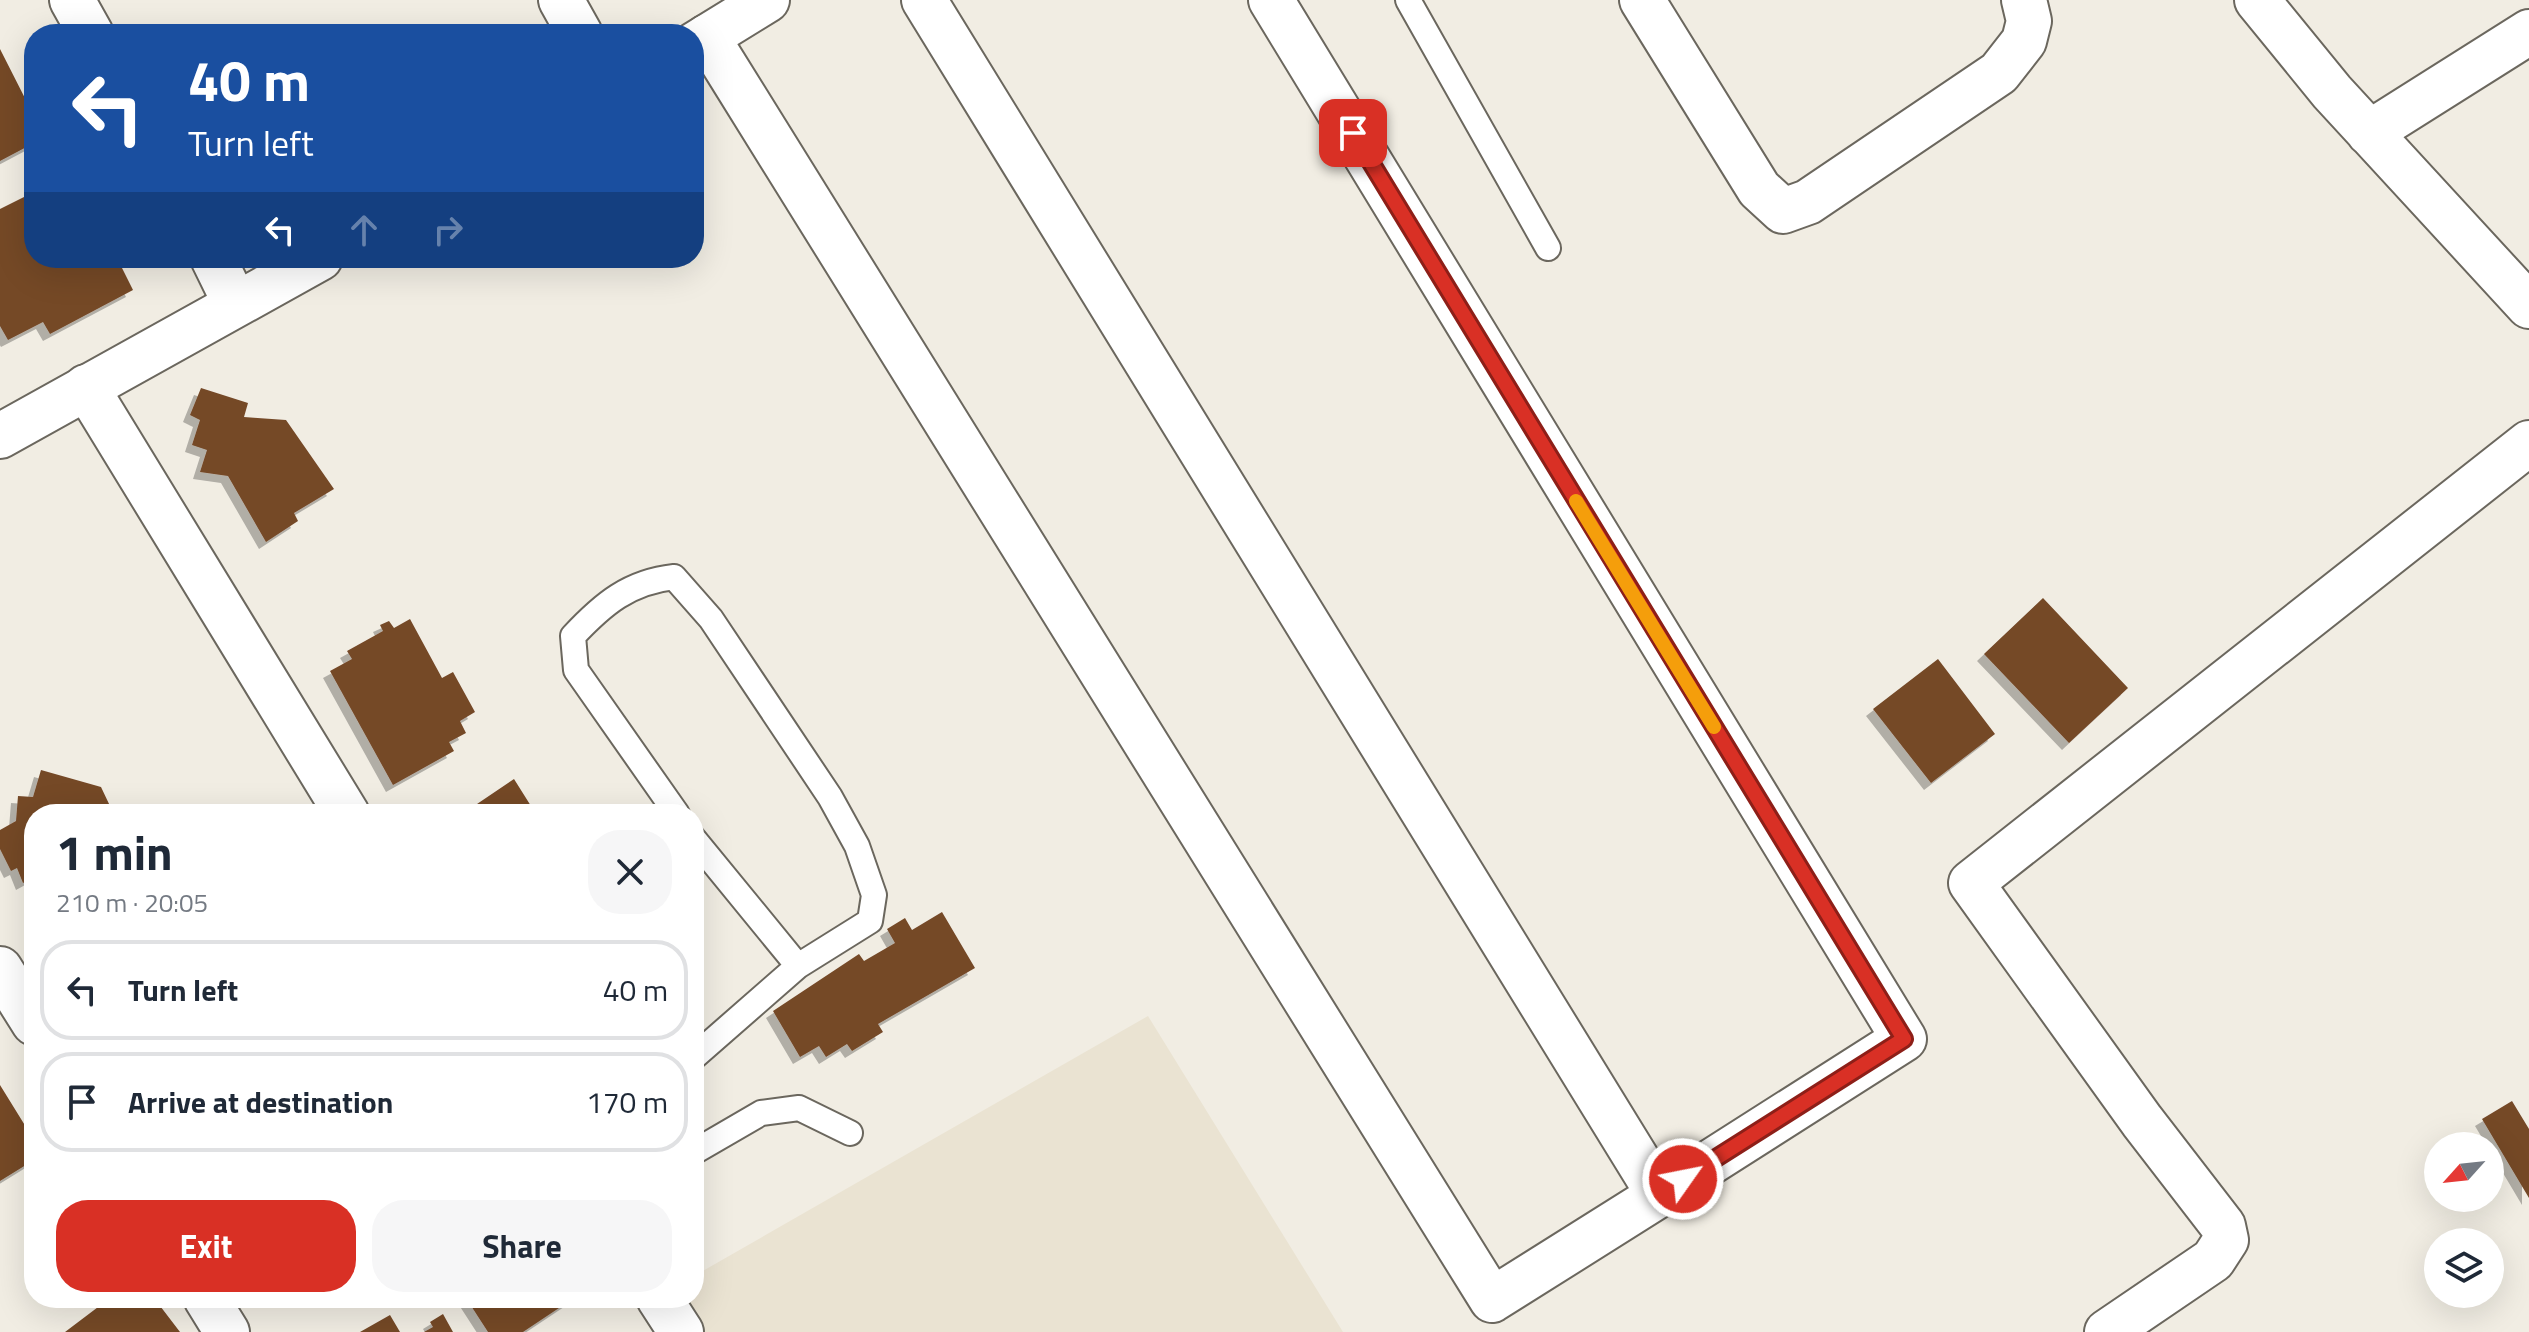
<!DOCTYPE html>
<html lang="en">
<head>
<meta charset="utf-8">
<style>
	body { margin:0; font-family:"Titillium Web",sans-serif; background:#f6f6f7; color:#1f2937; height:100vh; display:flex; flex-direction:column; font-size:30px; white-space:nowrap }
	* { box-sizing:border-box; margin:0 }
	p { font-size:26px; color:#747a83 }
	.icon { flex:none; width:44px; height:44px; fill:none; stroke:currentColor; stroke-width:2; stroke-linecap:round; stroke-linejoin:round }
	.map { position:relative; flex:1; overflow:hidden }
	.sheet { position:absolute; left:24px; top:804px; width:680px; height:504px; display:flex; flex-direction:column; background:#fff; border-radius:32px; box-shadow:0 8px 32px #0002 }
	.sheet>* { flex:none }
	.hud { position:absolute; left:24px; top:24px; width:680px; height:244px; border-radius:32px; box-shadow:0 8px 32px #0002; background:#1a4fa0; color:#fff; overflow:hidden }
	.needle { width:52px; rotate:243deg }
	.tools { position:absolute; left:2424px; top:1132px; display:grid; gap:16px }
	.tools a { display:grid; place-items:center; width:80px; height:80px; border-radius:50%; background:#fff; box-shadow:0 8px 32px #0002; font-size:40px }
	.pin { position:absolute; display:grid; place-items:center; width:68px; height:68px; color:#fff; margin:-34px; border-radius:16px; box-shadow:0 4px 12px #0006 }
	.me { position:absolute; width:88px; margin:-44px; rotate:57deg; stroke-linejoin:round; filter:drop-shadow(0 0 6px #0008) }
	.turn { display:flex; align-items:center; gap:28px; height:168px; padding:0 32px; font-size:36px }
	.turn .icon { width:104px; height:104px; stroke-width:2.5 }
	.turn b { display:block; font-size:56px; line-height:68px }
	.lanes { display:flex; align-items:center; height:76px; padding:0 32px; background:#0003; justify-content:center; gap:40px; direction:ltr }
	.lanes .off { opacity:.35 }
	.round { display:grid; place-items:center; flex:none; width:84px; height:84px; border-radius:32px; background:#f6f6f7 }
	.overview { display:flex; align-items:center; justify-content:space-between; height:136px; padding:0 32px }
	h1 { font-size:48px; font-weight:700; line-height:60px }
	.action { display:flex; gap:16px; margin-top:auto; padding:16px 32px }
	.action a { flex:1; height:92px; border-radius:32px; background:#d93025; color:#fff; font-size:32px; font-weight:700; line-height:92px; text-align:center }
	.action a+a { background:#f6f6f7; color:#1f2937 }
	ul { padding:0; list-style:none }
	li { display:flex; align-items:center; gap:24px; height:100px; margin:0 16px 12px; padding:0 16px; border:4px solid #e0e1e3; border-radius:32px }
	li div { flex:1 }
	li b { display:block; font-size:30px }
	li em { font-style:normal }
	.map>svg:first-child { display:block }
	.built { fill:#eae3d2 }
	.building { fill:#744828; filter:url(#shadow) }
	.lines { fill:none; stroke-linecap:round; stroke-linejoin:round }
	.service-casing { stroke:#6b675e; stroke-width:28 }
	.minor-casing { stroke:#6b675e; stroke-width:48 }
	.tertiary-casing { stroke:#6b675e; stroke-width:48 }
	.service { stroke:#fff; stroke-width:24 }
	.minor { stroke:#fff; stroke-width:44 }
	.tertiary { stroke:#fff; stroke-width:44 }
	.route-casing { stroke:#8d1f18; stroke-width:20 }
	.route { stroke:#d93025; stroke-width:14 }
	.slow { stroke:#f59e0b; stroke-width:14 }
</style>
</head>
<body>
<div class="map">
<svg width="2529" height="1332" viewBox="0 0 2529 1332">
	<defs>
		<filter id="shadow"><feDropShadow dx="-7" dy="7" stdDeviation="0" flood-color="#0004"/></filter>
	</defs>
	<rect width="100%" height="100%" fill="#f1ede3"/>
	<!-- built -->
	<path class="built" d="M 1148,1016 L 1343,1332 L 703,1332 L 684,1298 L 694,1298 L 694,1276 Z"/>
	<!-- building -->
	<path class="building" d="M 0,49 L 34,116 L 34,143 L 0,161 Z
		M 34,192 L 34,258 L 117,258 L 133,290 L 50,334 L 43,322 L 8,340 L 0,326 L 0,209 Z
		M 201,388 L 248,403 L 244,417 L 286,420 L 334,489 L 294,513 L 298,521 L 266,542 L 228,476 L 200,472 L 207,450 L 192,445 L 200,420 L 190,415 Z
		M 2043,598 L 2128,688 L 2069,743 L 1984,654 Z
		M 410,619 L 442,678 L 453,672 L 475,712 L 460,721 L 466,733 L 449,742 L 454,751 L 393,785 L 330,671 L 352,659 L 347,651 L 383,631 L 380,625 L 389,621 L 394,628 Z
		M 1938,659 L 1995,734 L 1931,783 L 1873,709 Z
		M 41,770 L 101,787 L 110,806 L 100,814 L 34,814 L 34,877 L 23,883 L 17,868 L 11,871 L 0,849 L 0,830 L 16,821 L 18,796 L 33,797 Z
		M 514,779 L 536,814 L 482,814 L 477,804 Z
		M 942,912 L 975,968 L 878,1024 L 883,1032 L 852,1051 L 847,1044 L 826,1057 L 819,1046 L 800,1057 L 773,1011 L 859,954 L 864,961 L 895,943 L 887,929 L 905,918 L 912,930 Z
		M 0,1085 L 34,1140 L 34,1160 L 0,1181 Z
		M 2512,1101 L 2529,1129 L 2529,1198 L 2482,1119 Z
		M 110,1298 L 154,1298 L 180,1332 L 65,1332 Z
		M 466,1298 L 574,1298 L 523,1332 L 488,1332 Z
		M 443,1314 L 453,1332 L 424,1332 L 433,1327 L 430,1322 Z
		M 390,1315 L 400,1332 L 360,1332 Z"/>
	<g class="lines">
		<!-- service casing -->
		<g class="service-casing">
			<path id="service" d="M 1408,0 L 1548,248
				M 677,814 L 576,670 L 573,636 C 603,604 629,582 674,577 L 711,619 L 830,797 L 857,846 L 874,895 L 870,921 L 798,966 L 694,1057
				M 694,839 L 798,966
				M 694,1152 L 761,1113 L 799,1108 L 850,1133"/>
		</g>
		<!-- minor casing -->
		<g class="minor-casing">
			<path id="minor" d="M 72,0 L 91,34
				M 561,0 L 580,34
				M 1271,0 L 1904,1039 L 1659,1195
				M 1642,0 L 1759,189 L 1783,211 L 1808,202 L 1999,73 L 2024,41 L 2029,21 L 2024,0
				M 2257,0 L 2332,92 L 2529,306
				M 707,37 L 1492,1300 L 1659,1195 L 924,0
				M 2369,133 L 2529,32
				M 213,258 L 235,303
				M 86,387 L 347,814
				M 0,969 L 34,1023
				M 206,1298 L 227,1332
				M 659,1298 L 681,1332
				M 2107,1332 L 2213,1260 L 2226,1240 L 2223,1226 L 2142,1121 L 1971,883 L 2529,443"/>
		</g>
		<!-- tertiary casing -->
		<g class="tertiary-casing">
			<path id="tertiary" d="M 694,45 L 767,0
				M 0,436 L 320,258"/>
		</g>
		<!-- service -->
		<use href="#service" class="service"/>
		<!-- minor -->
		<use href="#minor" class="minor"/>
		<!-- tertiary -->
		<use href="#tertiary" class="tertiary"/>
	</g>
	<g class="lines">
		<!-- route casing -->
		<g class="route-casing">
			<path id="route" d="M 1353,133 L 1904,1039 L 1683,1179"/>
		</g>
		<!-- route -->
		<use href="#route" class="route"/>
		<!-- slow -->
		<path class="slow" d="M 1576,501 L 1714,727"/>
	</g>
</svg>
<div class="tools">
<a><svg class="needle" viewBox="-14 -14 28 28"><path d="M0-13l5 13h-10z" fill="#e53935"/><path d="M0 13l5-13h-10z" fill="#747a83"/></svg></a>
<a><svg class="icon" aria-label="layers" viewBox="0 0 24 24"><path d="M12 4l9 5-9 5-9-5zM3 14l9 5 9-5"/></svg></a>
</div>
<div class="pin" style="left:1353px;top:133px;background:#d93025"><svg class="icon" aria-label="arrive" viewBox="0 0 24 24"><path d="M6 21V4h12l-3 4 3 4H6"/></svg></div>
<svg class="me" style="left:1683px;top:1179px" viewBox="-20 -20 40 40"><circle r="17" fill="#d93025" stroke="#fff" stroke-width="3"/><path d="M0-11L8 9 0 5-8 9z" fill="#fff"/></svg>
<div class="hud">
<div class="turn"><svg class="icon" aria-label="left" viewBox="0 0 24 24"><path d="M17 20v-9H6M10 6l-5 5 5 5"/></svg><div><b>40 m</b>Turn left</div></div>
<div class="lanes"><svg class="icon" aria-label="left" viewBox="0 0 24 24"><path d="M17 20v-9H6M10 6l-5 5 5 5"/></svg><svg class="icon off" aria-label="ahead" viewBox="0 0 24 24"><path d="M12 20V5M6 11l6-6 6 6"/></svg><svg class="icon off" aria-label="right" viewBox="0 0 24 24"><path d="M7 20v-9h11M14 6l5 5-5 5"/></svg></div>
</div>
<section class="sheet">
<div class="overview"><div><h1>1 min</h1><p>210 m · 20:05</p></div><a class="round"><svg class="icon" aria-label="close" viewBox="0 0 24 24"><path d="M6 6l12 12M18 6L6 18"/></svg></a></div>
<ul>
<li><svg class="icon" aria-label="left" viewBox="0 0 24 24"><path d="M17 20v-9H6M10 6l-5 5 5 5"/></svg><div><b>Turn left</b></div><em>40 m</em></li>
<li><svg class="icon" aria-label="arrive" viewBox="0 0 24 24"><path d="M6 21V4h12l-3 4 3 4H6"/></svg><div><b>Arrive at destination</b></div><em>170 m</em></li>
</ul>
<div class="action"><a>Exit</a><a>Share</a></div>
</section>
</div>
</body>
</html>
